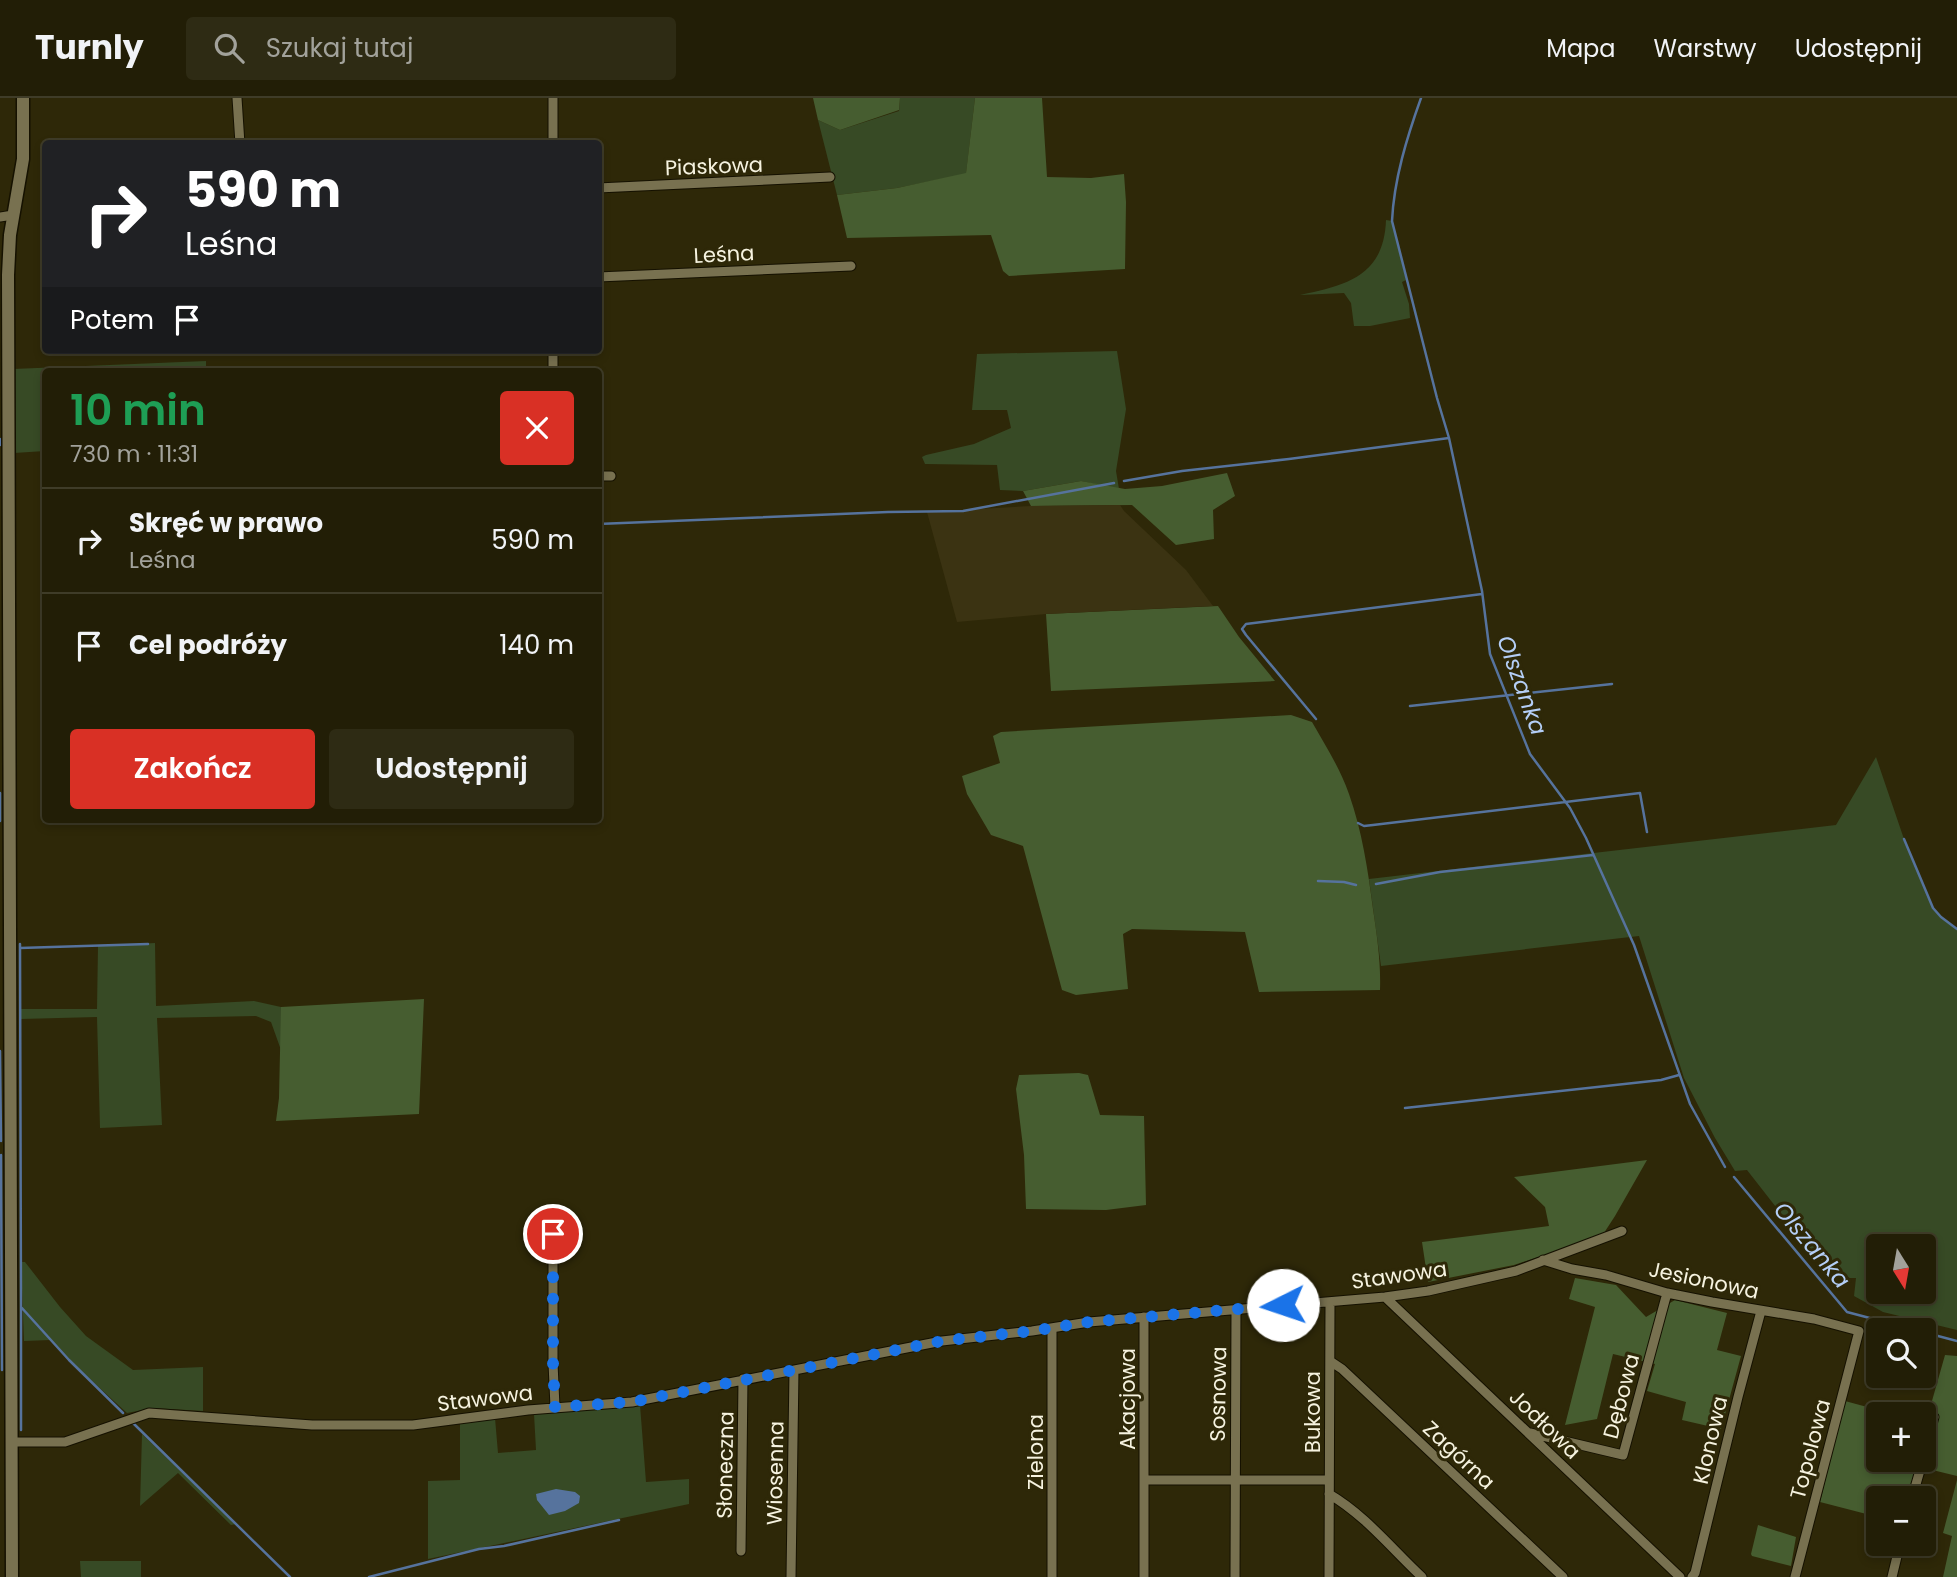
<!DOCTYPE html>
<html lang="pl">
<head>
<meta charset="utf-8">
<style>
	body { margin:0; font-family:Poppins,sans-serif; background:#2e2b14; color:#f1f3f6; height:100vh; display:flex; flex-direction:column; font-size:26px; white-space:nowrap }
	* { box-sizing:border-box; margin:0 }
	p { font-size:23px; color:#a2a29b }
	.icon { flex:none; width:38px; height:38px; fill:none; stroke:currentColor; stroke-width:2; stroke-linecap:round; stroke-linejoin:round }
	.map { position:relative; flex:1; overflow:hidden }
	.sheet { position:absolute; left:42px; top:270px; width:560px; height:455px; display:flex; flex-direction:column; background:#221e06; border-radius:7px; box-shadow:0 4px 10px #0003,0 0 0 2px #3f3c28 }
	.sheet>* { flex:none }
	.top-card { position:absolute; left:42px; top:42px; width:560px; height:214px; border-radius:7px; box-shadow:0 4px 10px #0003,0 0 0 2px #3f3c28; background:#202124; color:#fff; overflow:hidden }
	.needle { width:46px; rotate:169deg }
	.controls { position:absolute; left:1866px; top:1136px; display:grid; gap:14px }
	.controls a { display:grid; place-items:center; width:70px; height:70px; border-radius:7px; background:#221e06; box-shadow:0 4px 10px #0003,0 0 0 2px #3f3c28; font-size:35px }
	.pin { position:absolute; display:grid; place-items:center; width:60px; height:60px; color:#fff; margin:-30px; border:4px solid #fff; border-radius:50%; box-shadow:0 2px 7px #0007 }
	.me { position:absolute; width:77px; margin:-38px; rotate:266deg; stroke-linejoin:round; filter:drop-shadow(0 0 5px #0008) }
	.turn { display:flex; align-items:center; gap:24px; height:147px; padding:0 28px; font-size:32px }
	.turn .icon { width:91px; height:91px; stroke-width:2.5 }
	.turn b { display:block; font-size:49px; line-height:60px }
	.then { display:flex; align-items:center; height:66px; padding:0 28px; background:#0003; gap:14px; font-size:26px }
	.round { display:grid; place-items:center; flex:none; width:74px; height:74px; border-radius:7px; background:#2e2b14 }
	.head { display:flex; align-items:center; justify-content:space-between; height:119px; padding:0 28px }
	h1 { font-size:42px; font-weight:600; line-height:52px; color:#1e9e55 }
	.action { display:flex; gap:14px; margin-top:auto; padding:14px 28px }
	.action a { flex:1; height:80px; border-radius:7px; background:#d93025; color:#fff; font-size:28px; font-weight:600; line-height:80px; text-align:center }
	.action a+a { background:#2e2b14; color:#f1f3f6 }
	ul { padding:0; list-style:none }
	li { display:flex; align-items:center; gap:21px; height:105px; padding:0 28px; border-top:2px solid #3f3c28 }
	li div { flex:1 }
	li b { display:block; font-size:26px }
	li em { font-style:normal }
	header { display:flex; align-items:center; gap:42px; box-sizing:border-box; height:98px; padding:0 35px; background:#221e06; border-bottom:2px solid #3f3c28 }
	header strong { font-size:33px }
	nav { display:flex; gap:38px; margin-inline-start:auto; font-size:24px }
	.search { width:490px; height:63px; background:#2e2b14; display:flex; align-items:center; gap:18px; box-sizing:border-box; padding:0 24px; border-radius:7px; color:#a2a29b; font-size:26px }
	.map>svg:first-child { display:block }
	.green { fill:#374a25; fill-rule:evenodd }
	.forest { fill:#465d30 }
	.sand { fill:#3b3312 }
	.water { fill:#56739d }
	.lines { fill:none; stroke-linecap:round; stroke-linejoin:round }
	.stream { stroke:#56739d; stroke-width:2.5 }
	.minor-casing { stroke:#151100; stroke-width:11 }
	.secondary-casing { stroke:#151100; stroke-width:15 }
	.minor { stroke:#787150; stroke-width:9 }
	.secondary { stroke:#787150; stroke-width:12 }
	.route { stroke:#1a73e8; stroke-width:12; stroke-dasharray:0 21.6 }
	.labels { text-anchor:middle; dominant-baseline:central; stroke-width:6; stroke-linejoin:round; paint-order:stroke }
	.street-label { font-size:21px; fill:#f6f3e0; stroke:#2e2808 }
	.water-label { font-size:23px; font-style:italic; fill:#b4cef6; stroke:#2e2808 }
</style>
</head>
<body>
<header>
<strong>Turnly</strong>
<div class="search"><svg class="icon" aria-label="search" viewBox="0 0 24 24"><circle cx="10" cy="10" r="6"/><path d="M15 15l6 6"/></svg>Szukaj tutaj</div>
<nav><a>Mapa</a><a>Warstwy</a><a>Udostępnij</a></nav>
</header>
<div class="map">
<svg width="1957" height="1479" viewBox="0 0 1957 1479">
	<rect width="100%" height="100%" fill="#2e2808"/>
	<!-- green -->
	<path class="green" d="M 900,0 L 975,0 L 966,76 L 897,90 L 837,97 L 818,22 L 840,32 L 899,13 Z
		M 1386,122 L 1392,123 L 1406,182 L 1402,184 L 1409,206 L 1410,220 L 1370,228 L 1354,228 L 1351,205 L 1344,195 L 1300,197 C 1347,187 1384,178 1386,122 Z
		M 1117,253 L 1126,311 L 1116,373 L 1119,391 L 1081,383 L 1023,393 L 1000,392 L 997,367 L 925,366 L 922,359 L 926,357 L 974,346 L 1011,330 L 1007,312 L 972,312 L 977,256 Z
		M 206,263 L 206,273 L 46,273 L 45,353 L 14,355 L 13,271 Z
		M 1876,659 L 1904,741 L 1933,810 L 1941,819 L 1957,831 L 1957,1232 L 1883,1214 L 1854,1198 L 1856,1180 L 1846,1180 L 1812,1155 L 1747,1072 L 1735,1073 L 1715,1040 L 1684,980 L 1639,838 L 1381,868 L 1369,781 L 1836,727 ZM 1878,1148 L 1923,1148 L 1923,1194 L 1878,1194 Z
		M 155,845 L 156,908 L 254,903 L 281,909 L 281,952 L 271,924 L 256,918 L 157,920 L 162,1027 L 100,1030 L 97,919 L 21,921 L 20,911 L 97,911 L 98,848 Z
		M 21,1164 L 25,1164 L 60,1209 L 86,1238 L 133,1272 L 203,1269 L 203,1313 L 153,1310 L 127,1315 L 69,1262 L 51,1242 L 24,1243 Z
		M 640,1307 L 646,1384 L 689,1381 L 689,1406 L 428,1461 L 428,1383 L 460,1382 L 460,1325 L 495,1320 L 498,1355 L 536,1352 L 534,1316 Z
		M 142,1336 L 236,1426 L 231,1427 L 178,1375 L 140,1408 Z
		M 80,1463 L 141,1463 L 141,1479 L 81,1479 Z"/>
	<!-- forest -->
	<path class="forest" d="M 813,0 L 900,0 L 899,12 L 840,32 L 818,22 Z
		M 975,0 L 1042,0 L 1047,79 L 1091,80 L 1124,76 L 1126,104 L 1125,171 L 1009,178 L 1003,173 L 991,137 L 847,140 L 837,97 L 897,90 L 966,75 Z
		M 1227,375 L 1235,398 L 1213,412 L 1214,441 L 1176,447 L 1132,407 L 1031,408 L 1023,393 L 1081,383 L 1125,391 L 1162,388 Z
		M 1218,508 L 1239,539 L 1275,583 L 1051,593 L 1046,516 Z
		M 1291,617 L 1312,624 C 1325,647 1340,670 1349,696 C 1362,733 1368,772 1373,811 C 1377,838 1381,864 1380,892 L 1259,894 L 1245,834 L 1132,831 L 1123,836 L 1128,891 L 1076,897 L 1062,892 L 1023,748 L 991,737 L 967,696 L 962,678 L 1000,665 L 993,638 L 1001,634 Z
		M 424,901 L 419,1016 L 276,1023 L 279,1000 L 281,909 Z
		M 1079,975 L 1088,977 L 1100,1017 L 1144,1018 L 1146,1107 L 1106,1112 L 1026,1111 L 1024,1057 L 1016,991 L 1019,977 Z
		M 1647,1062 L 1615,1118 L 1602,1138 L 1514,1167 L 1428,1184 L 1422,1144 L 1549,1128 L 1545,1109 L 1514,1079 Z
		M 1575,1180 L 1616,1187 L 1646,1219 L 1675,1202 L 1727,1215 L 1717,1252 L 1741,1258 L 1721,1331 L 1682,1322 L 1686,1304 L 1647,1293 L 1655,1266 L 1613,1256 L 1597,1321 L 1565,1327 L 1595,1209 L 1569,1201 Z
		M 1945,1257 L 1957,1258 L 1957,1378 L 1916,1368 L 1908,1400 L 1878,1400 L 1878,1419 L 1820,1404 L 1845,1303 L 1893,1316 L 1878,1316 L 1878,1362 L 1923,1362 L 1923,1324 L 1926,1324 Z
		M 1957,1382 L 1957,1479 L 1943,1479 L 1952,1438 L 1943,1435 Z
		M 1758,1427 L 1796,1439 L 1791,1468 L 1752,1458 L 1751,1456 Z"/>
	<!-- sand -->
	<path class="sand" d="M 1120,407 L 1124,413 L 1186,472 L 1213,508 L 1046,516 L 957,524 L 927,414 L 1031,408 Z"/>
	<!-- water -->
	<path class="water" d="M 556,1391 L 575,1394 L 580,1398 L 579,1405 L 565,1413 L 549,1417 L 537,1402 L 536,1396 Z"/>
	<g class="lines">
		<!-- stream -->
		<path class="stream" d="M 1421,0 C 1407,39 1394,81 1392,123 L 1437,300 L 1449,340 L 1482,493 L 1490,556 L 1530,656 L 1570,710 L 1586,740 L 1634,847 L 1690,1006 L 1725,1069
			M 0,347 L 1,341
			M 1124,383 L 1182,373 L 1289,361 L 1449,340
			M 598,426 L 888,414 L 963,413 L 1114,385
			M 1410,608 L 1612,586
			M 1316,621 L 1246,537 L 1242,531 L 1246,526 L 1482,496
			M 0,695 L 0,723
			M 1358,725 L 1364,728 L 1373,727 L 1640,695 L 1647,734
			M 1904,741 L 1933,810 L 1941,819 L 1957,831
			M 1318,783 L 1344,784 L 1356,787
			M 1376,786 L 1440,774 L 1593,757
			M 20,846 L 21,1209 L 69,1262 L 123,1315
			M 20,850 L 148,846
			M 0,953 L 1,1043
			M 1405,1010 L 1661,982 L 1679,977
			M 1,1057 L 2,1272
			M 1734,1079 L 1847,1214 L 1915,1232
			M 21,1209 L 21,1332
			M 1923,1234 L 1957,1243
			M 133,1325 L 290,1479
			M 369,1479 L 479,1451 L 504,1448 L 619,1422"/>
		<!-- minor casing -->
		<g class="minor-casing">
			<path id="minor" d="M 237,0 L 240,46
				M 553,46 L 553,0
				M 598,90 L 830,79
				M 0,119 L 13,117
				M 598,179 L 851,168
				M 553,273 L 553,252
				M 598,378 L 611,378
				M 553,1113 L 553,1265 L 555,1309
				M 1543,1162 L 1572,1171 L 1606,1177 L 1667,1195 L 1712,1204 L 1814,1221 L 1859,1233 L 1795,1479
				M 1385,1199 L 1680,1479
				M 1144,1219 L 1144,1479
				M 1330,1263 L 1342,1271 L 1563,1479
				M 1530,1335 L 1623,1357 L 1667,1195
				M 12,1344 L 65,1344 L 149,1315 L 312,1327 L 413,1327 L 528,1312 L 632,1304 L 942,1243 L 1032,1233 L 1089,1224 L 1385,1199 L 1428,1193 L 1516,1173 L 1622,1133
				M 1923,1359 L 1934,1319
				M 1144,1382 L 1329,1382
				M 1329,1396 C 1365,1417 1392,1451 1422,1479
				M 1912,1400 L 1923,1362
				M 741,1453 L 743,1281
				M 791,1479 L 794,1272
				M 1052,1479 L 1052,1230
				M 1235,1479 L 1236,1211
				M 1329,1479 L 1330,1204
				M 1692,1479 L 1695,1475 L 1738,1299 L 1761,1213
				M 1892,1479 L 1900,1446"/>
		</g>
		<!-- secondary casing -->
		<g class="secondary-casing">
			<path id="secondary" d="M 12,1479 L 8,177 L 10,137 L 23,61 L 23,0"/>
		</g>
		<!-- minor -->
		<use href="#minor" class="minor"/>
		<!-- secondary -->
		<use href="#secondary" class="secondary"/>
	</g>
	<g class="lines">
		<!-- route -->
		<path class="route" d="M 553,1136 L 553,1265 L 555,1309 L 632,1304 L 942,1243 L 1032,1233 L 1089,1224 L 1283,1207"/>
	</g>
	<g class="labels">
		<!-- street labels -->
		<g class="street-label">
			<text transform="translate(714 68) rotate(-2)">Piaskowa</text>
			<text transform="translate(724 156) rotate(-3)">Leśna</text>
			<text transform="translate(1399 1177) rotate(-8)">Stawowa</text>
			<text transform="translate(1704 1182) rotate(12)">Jesionowa</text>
			<text transform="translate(1218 1296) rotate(-89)">Sosnowa</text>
			<text transform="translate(1621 1298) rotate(-75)">Dębowa</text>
			<text transform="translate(485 1300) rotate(-7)">Stawowa</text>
			<text transform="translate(1127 1301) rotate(-90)">Akacjowa</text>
			<text transform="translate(1312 1314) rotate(-90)">Bukowa</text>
			<text transform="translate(1545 1326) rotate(44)">Jodłowa</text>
			<text transform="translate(1710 1342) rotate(-77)">Klonowa</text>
			<text transform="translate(1810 1351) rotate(-75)">Topolowa</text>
			<text transform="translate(1035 1354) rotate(-90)">Zielona</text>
			<text transform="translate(1459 1357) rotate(43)">Zagórna</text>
			<text transform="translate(725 1367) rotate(-89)">Słoneczna</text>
			<text transform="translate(775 1375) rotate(-89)">Wiosenna</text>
		</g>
		<!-- water labels -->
		<g class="water-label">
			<text transform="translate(1522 587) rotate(70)">Olszanka</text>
			<text transform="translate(1812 1147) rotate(50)">Olszanka</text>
		</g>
	</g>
</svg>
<div class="controls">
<a><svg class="needle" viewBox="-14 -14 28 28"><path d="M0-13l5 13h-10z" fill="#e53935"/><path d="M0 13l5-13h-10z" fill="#a2a29b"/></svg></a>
<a><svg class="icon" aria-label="search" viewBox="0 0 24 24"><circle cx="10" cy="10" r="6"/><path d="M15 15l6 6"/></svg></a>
<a>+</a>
<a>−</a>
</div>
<div class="pin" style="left:553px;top:1136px;background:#d93025"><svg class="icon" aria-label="arrive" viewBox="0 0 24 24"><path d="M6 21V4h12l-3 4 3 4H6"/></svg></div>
<svg class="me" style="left:1283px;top:1207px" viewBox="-20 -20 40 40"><circle r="19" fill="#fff"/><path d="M0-13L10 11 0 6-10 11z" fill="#1a73e8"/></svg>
<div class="top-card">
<div class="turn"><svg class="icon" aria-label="right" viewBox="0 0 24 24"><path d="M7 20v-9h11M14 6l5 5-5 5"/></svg><div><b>590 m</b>Leśna</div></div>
<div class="then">Potem<svg class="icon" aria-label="arrive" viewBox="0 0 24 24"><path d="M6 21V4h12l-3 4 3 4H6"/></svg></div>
</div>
<section class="sheet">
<div class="head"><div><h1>10 min</h1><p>730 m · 11:31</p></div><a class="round" style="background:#d93025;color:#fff"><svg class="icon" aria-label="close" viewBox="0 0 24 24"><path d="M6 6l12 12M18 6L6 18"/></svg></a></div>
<ul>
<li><svg class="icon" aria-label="right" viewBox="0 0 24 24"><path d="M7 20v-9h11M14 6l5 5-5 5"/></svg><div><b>Skręć w prawo</b><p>Leśna</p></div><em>590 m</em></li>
<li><svg class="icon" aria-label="arrive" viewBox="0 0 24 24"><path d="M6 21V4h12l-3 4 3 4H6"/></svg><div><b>Cel podróży</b></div><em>140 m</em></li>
</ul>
<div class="action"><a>Zakończ</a><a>Udostępnij</a></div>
</section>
</div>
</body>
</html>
